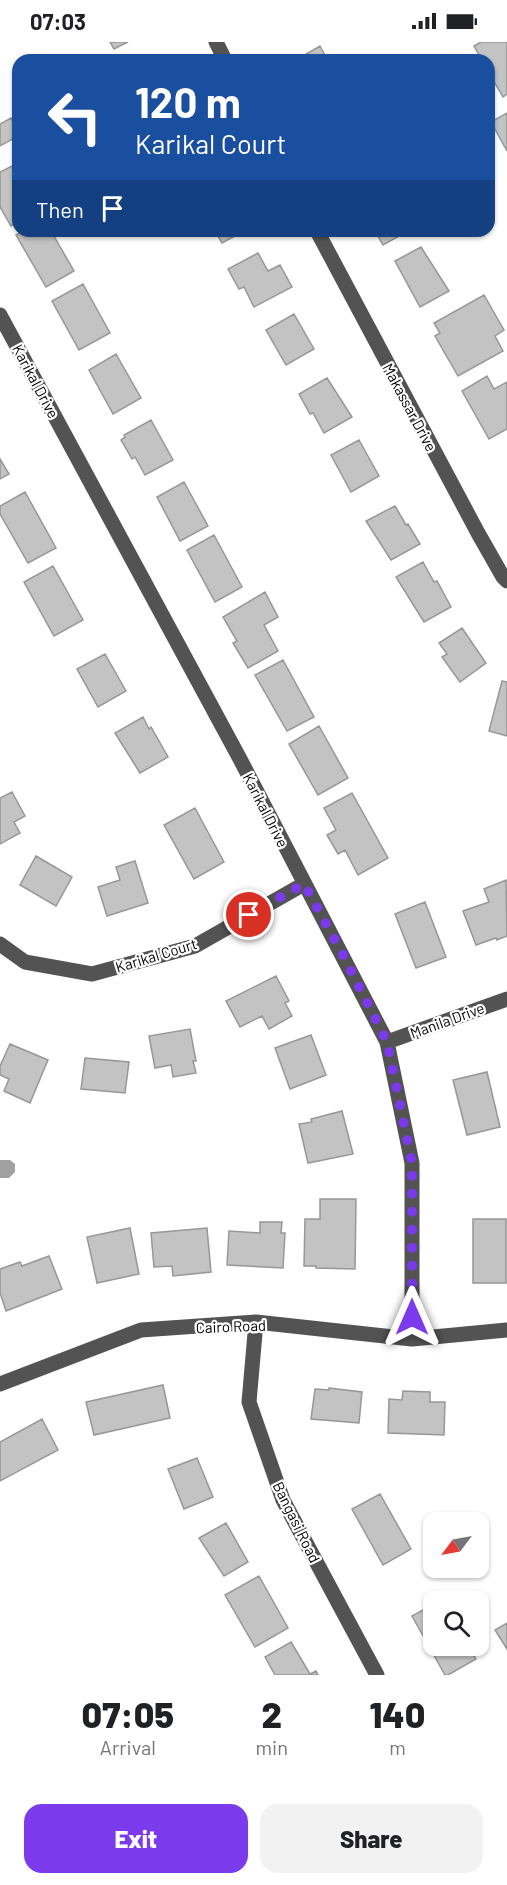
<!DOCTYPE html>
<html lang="en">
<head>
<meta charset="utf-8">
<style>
	body { margin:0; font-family:Barlow,sans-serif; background:#f2f2f2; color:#202124; height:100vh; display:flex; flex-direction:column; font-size:22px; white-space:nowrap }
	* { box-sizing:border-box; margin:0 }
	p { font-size:20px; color:#757577 }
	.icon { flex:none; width:33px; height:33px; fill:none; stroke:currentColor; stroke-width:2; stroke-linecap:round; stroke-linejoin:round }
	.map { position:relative; height:1633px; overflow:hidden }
	.side { display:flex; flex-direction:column; background:#fff; flex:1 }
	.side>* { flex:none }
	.hud { position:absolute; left:12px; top:12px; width:483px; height:183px; border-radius:18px; box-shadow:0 2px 4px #0004; background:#1a4fa0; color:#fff; overflow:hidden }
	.needle { width:39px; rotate:238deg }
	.controls { position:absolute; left:423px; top:1470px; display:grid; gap:12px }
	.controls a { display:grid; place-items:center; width:66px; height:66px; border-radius:12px; background:#fff; box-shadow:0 2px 4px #0004; font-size:30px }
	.pin { position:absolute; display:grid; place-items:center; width:51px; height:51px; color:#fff; margin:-26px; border:3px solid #fff; border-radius:50%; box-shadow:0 2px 6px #0007 }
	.me { position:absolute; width:66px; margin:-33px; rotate:0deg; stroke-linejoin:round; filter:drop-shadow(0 0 4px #0008) }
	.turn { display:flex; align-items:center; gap:21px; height:126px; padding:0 24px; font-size:27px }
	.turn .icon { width:78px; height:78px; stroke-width:2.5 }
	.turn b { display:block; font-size:42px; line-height:51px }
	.then { display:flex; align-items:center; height:57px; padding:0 24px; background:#0003; gap:12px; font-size:22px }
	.eta { display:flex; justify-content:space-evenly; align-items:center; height:102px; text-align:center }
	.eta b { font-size:36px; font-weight:800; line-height:42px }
	.button { display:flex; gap:12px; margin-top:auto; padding:12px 24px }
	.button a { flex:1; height:69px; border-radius:18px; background:#7c3aed; color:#fff; font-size:24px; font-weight:800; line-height:69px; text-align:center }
	.button a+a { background:#f2f2f2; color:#202124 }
	.status { display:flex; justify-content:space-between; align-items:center; height:42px; padding:0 30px; background:#fff; direction:ltr }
	.status svg { height:16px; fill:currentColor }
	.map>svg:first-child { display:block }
	.water { fill:#a1a1a1 }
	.building { fill:#c3c3c3; stroke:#979797; stroke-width:1.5 }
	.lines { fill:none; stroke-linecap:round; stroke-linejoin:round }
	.minor { stroke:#535353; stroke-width:15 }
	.route { stroke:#7c3aed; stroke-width:10; stroke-dasharray:0 18 }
	.labels { text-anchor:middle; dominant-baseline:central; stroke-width:4.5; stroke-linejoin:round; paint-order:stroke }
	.street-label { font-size:15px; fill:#000; stroke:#fff }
</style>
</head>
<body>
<div class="status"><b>07:03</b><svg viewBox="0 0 49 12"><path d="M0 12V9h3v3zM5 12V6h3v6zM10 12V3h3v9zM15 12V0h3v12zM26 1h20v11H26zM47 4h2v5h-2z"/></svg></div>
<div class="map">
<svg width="507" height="1633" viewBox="0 0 507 1633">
	<rect width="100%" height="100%" fill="#fff"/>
	<!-- water -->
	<path class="water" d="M 0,1118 L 10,1118 L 15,1122 L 15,1130 L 9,1136 L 0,1136 Z"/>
	<!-- building -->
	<path class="building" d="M 110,0 L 128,0 L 114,7 Z
		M 481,0 L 507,0 L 507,52 L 503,55 L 489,31 L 489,18 L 482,18 L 474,4 Z
		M 320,4 L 327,17 L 296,18 Z
		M 507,71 L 507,109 L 491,80 Z
		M 11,76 L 18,88 L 18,94 L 0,104 L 0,82 Z
		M 16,122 L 18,126 L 18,180 L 11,184 L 0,165 L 0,130 Z
		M 23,189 L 51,189 L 74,229 L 46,245 L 16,193 Z
		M 215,189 L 244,189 L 222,201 Z
		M 375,189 L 408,189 L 383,203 Z
		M 421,205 L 449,249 L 420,265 L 395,219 Z
		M 258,211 L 268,229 L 280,223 L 292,245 L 254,265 L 244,245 L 239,247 L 228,227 Z
		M 83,242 L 110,291 L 79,308 L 52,259 Z
		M 484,253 L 504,288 L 495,294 L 503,309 L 458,334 L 435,294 L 440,291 L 434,281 Z
		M 294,272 L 314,307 L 286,323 L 266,288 Z
		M 116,312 L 141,356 L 113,372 L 89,328 Z
		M 487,334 L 494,347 L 507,340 L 507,387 L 489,397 L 462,349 Z
		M 327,336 L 352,375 L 324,391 L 313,371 L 310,372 L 299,352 Z
		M 151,378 L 173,418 L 145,433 L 135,415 L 132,417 L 121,398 L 125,395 L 124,393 Z
		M 359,398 L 379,434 L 351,450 L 331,413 Z
		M 0,417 L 9,432 L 0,437 Z
		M 184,440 L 208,484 L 180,499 L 157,455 Z
		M 25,450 L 56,506 L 28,521 L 0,472 L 0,464 Z
		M 395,464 L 406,483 L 408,482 L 420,502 L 391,518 L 366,479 Z
		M 214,493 L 242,545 L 215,560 L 187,508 Z
		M 423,520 L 434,540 L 437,539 L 451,565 L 424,580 L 396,535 Z
		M 53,524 L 83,578 L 54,594 L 24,540 Z
		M 265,550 L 278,575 L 264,583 L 278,609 L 248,626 L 233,601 L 237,599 L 223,575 Z
		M 462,586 L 486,621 L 460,640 L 442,615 L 447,612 L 439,601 Z
		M 105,612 L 126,649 L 98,665 L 77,627 Z
		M 283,618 L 314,675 L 287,689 L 255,633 Z
		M 502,639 L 507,640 L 507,694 L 489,689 Z
		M 143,675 L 149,687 L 151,685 L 168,715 L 140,731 L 115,691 Z
		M 319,684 L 348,736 L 318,753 L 289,702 Z
		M 12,750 L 25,774 L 14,780 L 20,791 L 0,802 L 0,756 Z
		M 352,751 L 388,816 L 358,833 L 345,808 L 338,812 L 327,793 L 336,788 L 324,766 Z
		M 195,766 L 224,820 L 194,837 L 164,783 Z
		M 36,814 L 72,835 L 56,864 L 20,843 Z
		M 135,819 L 148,861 L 107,874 L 98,845 L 120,838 L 116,825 Z
		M 506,838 L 507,894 L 497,898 L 496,896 L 476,903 L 463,869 L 489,860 L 484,847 Z
		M 425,860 L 446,915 L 416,926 L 395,872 Z
		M 276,934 L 289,959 L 285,961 L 292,974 L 269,987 L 262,974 L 240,985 L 226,959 Z
		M 190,987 L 196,1019 L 193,1019 L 196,1031 L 173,1035 L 171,1023 L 155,1026 L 149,994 Z
		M 311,993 L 326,1033 L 290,1047 L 275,1006 Z
		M 10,1002 L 48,1018 L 30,1061 L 4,1049 L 9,1037 L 0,1033 L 0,1024 Z
		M 85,1016 L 129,1020 L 125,1051 L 81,1047 Z
		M 487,1030 L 500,1085 L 467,1093 L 453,1038 Z
		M 342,1069 L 353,1112 L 308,1121 L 299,1082 L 312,1080 L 311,1077 Z
		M 320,1157 L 356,1157 L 355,1227 L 316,1226 L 316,1224 L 304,1224 L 305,1177 L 320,1177 Z
		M 473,1177 L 506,1177 L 506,1241 L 473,1241 Z
		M 260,1180 L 282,1180 L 281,1191 L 285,1191 L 283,1226 L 227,1223 L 229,1189 L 260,1191 Z
		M 130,1186 L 139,1232 L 97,1241 L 87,1195 Z
		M 207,1186 L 211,1230 L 173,1234 L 172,1224 L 154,1225 L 151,1191 Z
		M 49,1214 L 62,1247 L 6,1269 L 0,1251 L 0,1227 L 20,1220 L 22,1224 Z
		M 163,1343 L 170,1376 L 94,1393 L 86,1360 Z
		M 329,1346 L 362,1350 L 359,1381 L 311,1377 L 315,1347 L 329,1348 Z
		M 403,1349 L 430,1350 L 430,1360 L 445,1360 L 444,1393 L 388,1391 L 389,1357 L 402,1358 Z
		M 42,1377 L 58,1408 L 0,1439 L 0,1400 Z
		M 197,1416 L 213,1455 L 184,1467 L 168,1427 Z
		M 380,1452 L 411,1507 L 383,1523 L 352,1467 Z
		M 226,1481 L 248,1520 L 224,1534 L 199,1496 Z
		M 259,1534 L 288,1586 L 255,1605 L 225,1553 Z
		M 434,1562 L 434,1604 L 468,1604 L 476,1617 L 448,1633 L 445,1633 L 412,1574 Z
		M 507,1581 L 507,1607 L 495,1588 Z
		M 291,1600 L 310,1632 L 316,1629 L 318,1633 L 275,1633 L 265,1615 Z"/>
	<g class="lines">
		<!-- minor -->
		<path class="minor" d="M 216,0 L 225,18
			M 317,189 L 478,491 L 503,535 L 507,539
			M 0,273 L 240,717 L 387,1000 L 412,1121 L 412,1297
			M 0,902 L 25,920 L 92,932 L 195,904 L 304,842
			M 387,1000 L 507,957
			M 256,1280 L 249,1360 L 283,1458 L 377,1633
			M 0,1342 L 141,1288 L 256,1280 L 412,1297 L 507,1288"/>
	</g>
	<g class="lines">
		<!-- route -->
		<path class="route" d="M 249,873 L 304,842 L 342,911 L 387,1000 L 412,1121 L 412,1275"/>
	</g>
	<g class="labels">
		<!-- street labels -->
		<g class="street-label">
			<text transform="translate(36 339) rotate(62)">Karikal Drive</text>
			<text transform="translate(410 365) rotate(62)">Makassar Drive</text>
			<text transform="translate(266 768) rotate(63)">Karikal Drive</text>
			<text transform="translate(156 913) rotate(-17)">Karikal Court</text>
			<text transform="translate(447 978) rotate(-20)">Manila Drive</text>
			<text transform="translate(231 1284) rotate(-2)">Cairo Road</text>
			<text transform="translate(297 1480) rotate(64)">Bangasi Road</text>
		</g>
	</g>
</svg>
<div class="controls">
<a><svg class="needle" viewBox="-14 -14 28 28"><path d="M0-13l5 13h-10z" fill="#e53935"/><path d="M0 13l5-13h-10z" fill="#757577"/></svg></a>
<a><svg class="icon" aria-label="search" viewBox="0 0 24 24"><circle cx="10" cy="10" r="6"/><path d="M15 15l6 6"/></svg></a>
</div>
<div class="pin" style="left:249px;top:873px;background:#d93025"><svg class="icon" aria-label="arrive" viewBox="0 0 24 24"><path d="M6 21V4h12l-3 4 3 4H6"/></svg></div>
<svg class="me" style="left:412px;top:1275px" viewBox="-20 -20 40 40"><path d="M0-17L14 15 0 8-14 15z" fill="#7c3aed" stroke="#fff" stroke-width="4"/></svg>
<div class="hud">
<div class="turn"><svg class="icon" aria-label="left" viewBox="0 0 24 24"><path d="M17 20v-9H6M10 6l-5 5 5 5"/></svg><div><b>120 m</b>Karikal Court</div></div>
<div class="then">Then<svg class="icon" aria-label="arrive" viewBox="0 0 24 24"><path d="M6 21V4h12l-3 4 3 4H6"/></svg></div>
</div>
</div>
<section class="side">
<div class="eta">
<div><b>07:05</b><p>Arrival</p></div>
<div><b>2</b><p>min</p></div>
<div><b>140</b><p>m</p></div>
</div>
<div class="button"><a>Exit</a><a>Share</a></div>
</section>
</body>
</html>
